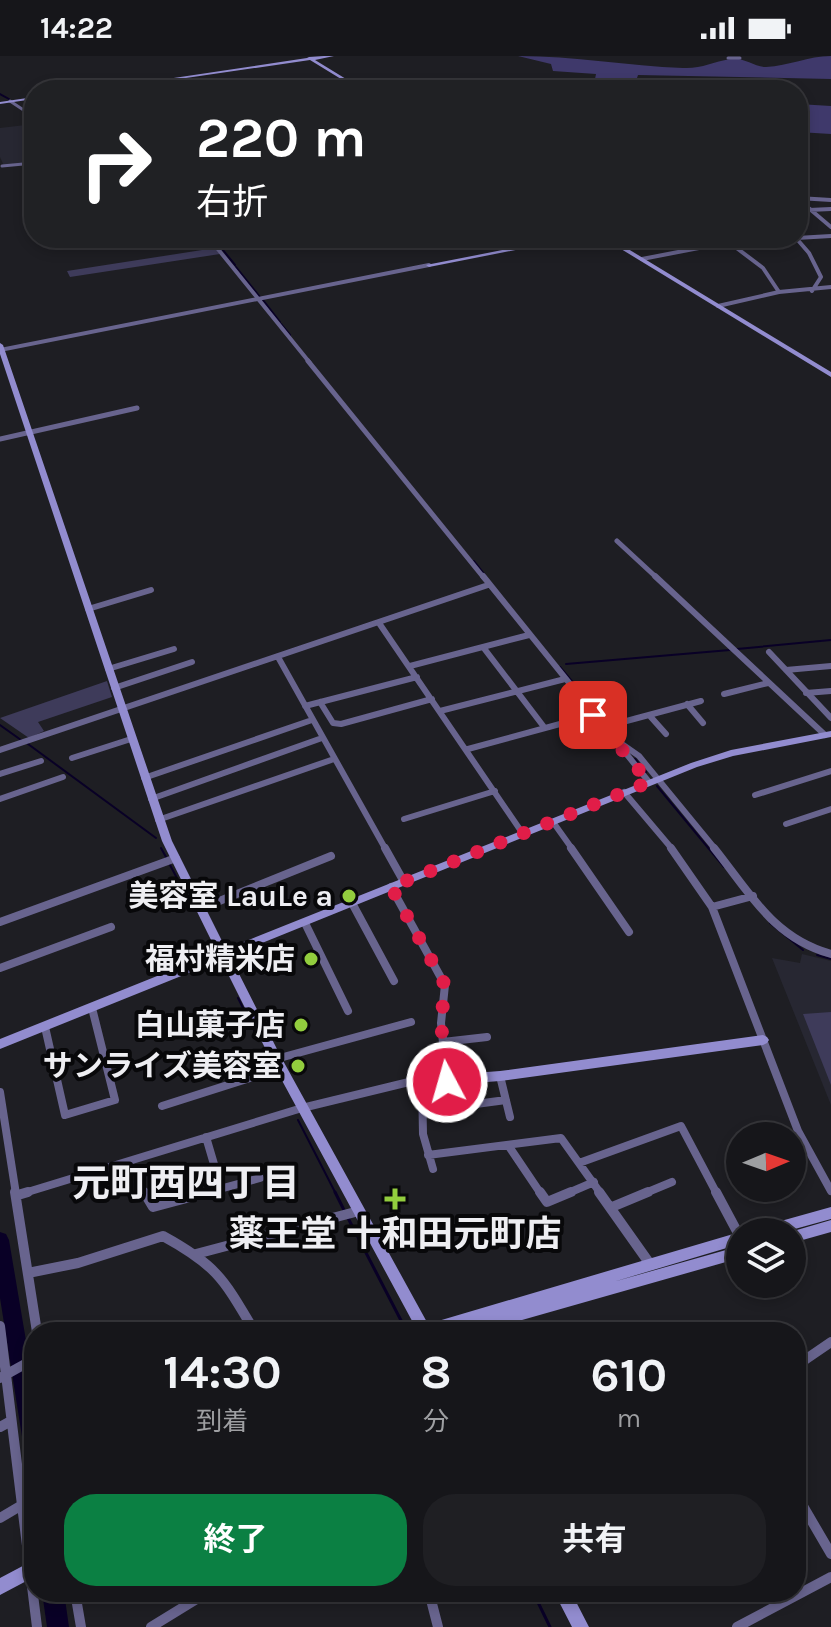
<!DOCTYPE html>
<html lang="ja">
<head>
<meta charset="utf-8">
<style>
	body { margin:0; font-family:Karla,"Noto Sans JP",sans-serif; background:#1f1f23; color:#f1f3f6; height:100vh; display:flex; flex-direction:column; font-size:30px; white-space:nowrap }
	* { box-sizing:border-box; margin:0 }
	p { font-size:26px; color:#9e9fa2 }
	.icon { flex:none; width:44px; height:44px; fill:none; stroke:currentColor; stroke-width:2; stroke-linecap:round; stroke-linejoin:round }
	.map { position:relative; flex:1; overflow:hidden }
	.details { position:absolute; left:24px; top:1266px; width:782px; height:280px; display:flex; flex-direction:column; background:#16161a; border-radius:32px; box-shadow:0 4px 12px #0003,0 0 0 2px #353539 }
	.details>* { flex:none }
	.top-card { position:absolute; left:24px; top:24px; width:784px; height:168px; border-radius:32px; box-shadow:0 4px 12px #0003,0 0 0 2px #353539; background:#202124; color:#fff; overflow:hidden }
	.needle { width:52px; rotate:88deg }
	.buttons { position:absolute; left:726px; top:1066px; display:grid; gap:16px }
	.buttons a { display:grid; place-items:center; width:80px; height:80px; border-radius:50%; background:#16161a; box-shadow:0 4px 12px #0003,0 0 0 2px #353539; font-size:40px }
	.pin { position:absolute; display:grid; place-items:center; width:68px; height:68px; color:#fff; margin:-34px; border-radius:16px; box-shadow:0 4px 12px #0006 }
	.me { position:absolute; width:88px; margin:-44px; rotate:354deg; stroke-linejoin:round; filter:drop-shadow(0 0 6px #0008) }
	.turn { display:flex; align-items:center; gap:28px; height:168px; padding:0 40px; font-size:36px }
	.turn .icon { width:104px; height:104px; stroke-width:2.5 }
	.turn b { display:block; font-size:56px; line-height:68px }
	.eta { display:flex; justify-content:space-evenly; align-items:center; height:136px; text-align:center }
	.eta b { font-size:48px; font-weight:700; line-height:56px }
	.primary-button { display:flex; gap:16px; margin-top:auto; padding:16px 40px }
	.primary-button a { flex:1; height:92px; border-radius:32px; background:#0b8043; color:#fff; font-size:32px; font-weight:700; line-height:92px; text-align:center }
	.primary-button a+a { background:#1f1f23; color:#f1f3f6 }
	.status { display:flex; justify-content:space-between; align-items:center; height:56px; padding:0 40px; background:#16161a; direction:ltr }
	.status svg { height:22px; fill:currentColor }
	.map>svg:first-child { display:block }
	.built { fill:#272732 }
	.green { fill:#3e3b5a }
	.forest { fill:#3f396b }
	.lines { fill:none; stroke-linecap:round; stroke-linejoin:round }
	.stream-far1 { stroke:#090026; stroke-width:2 }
	.stream { stroke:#090026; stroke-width:3 }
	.river { fill:#090026; fill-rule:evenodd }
	.street-far5 { stroke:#68648e; stroke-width:3 }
	.street-far4 { stroke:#68648e; stroke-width:4 }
	.street-far3 { stroke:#68648e; stroke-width:5 }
	.street-far2 { stroke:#68648e; stroke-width:6 }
	.street-far1 { stroke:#68648e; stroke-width:8 }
	.street { stroke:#68648e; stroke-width:10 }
	.secondary { fill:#928ccf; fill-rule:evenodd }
	.route { stroke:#e11d48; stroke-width:14; stroke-dasharray:0 25.2 }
	.poi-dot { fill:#92cd3e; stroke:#08080a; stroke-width:3 }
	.labels { text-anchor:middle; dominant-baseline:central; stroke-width:8; stroke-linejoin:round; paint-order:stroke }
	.poi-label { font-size:30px; font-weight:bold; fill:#eeeef2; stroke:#08080a; text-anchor:end }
	.near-poi-label { font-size:36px; font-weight:bold; fill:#eeeef2; stroke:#08080a }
	.near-neighbourhood-label { font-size:38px; font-weight:bold; fill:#eeeef2; stroke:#08080a }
</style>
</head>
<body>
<div class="status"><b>14:22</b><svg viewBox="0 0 49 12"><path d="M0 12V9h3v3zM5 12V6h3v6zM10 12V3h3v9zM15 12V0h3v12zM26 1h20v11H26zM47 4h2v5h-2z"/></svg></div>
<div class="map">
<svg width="831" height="1571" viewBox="0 0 831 1571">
	<rect width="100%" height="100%" fill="#1e1e23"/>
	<!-- built -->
	<path class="built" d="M 34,68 L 34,107 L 4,110 L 0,101 L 0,72 Z
		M 802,898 L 831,905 L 831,1049 L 772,902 L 800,907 Z"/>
	<!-- green -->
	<path class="green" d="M 215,192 L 220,198 L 70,221 L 67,215 Z
		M 107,625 L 112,641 L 38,666 L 44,675 L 29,682 L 0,662 Z
		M 831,956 L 831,1029 L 803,958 Z"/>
	<!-- forest -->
	<path class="forest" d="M 518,0 C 574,0 628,10 683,12 C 701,13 713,6 730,3 C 742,0 754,11 766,11 C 789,10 808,0 831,0 L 831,23 L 638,19 L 637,22 L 610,22 L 606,28 L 609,32 L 619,34 L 601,34 L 594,28 L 596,18 L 553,15 L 551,8 Z
		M 798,48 L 831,50 L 831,78 L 798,76 Z"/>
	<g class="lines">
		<!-- stream-far1 -->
		<path class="stream-far1" d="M 0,38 L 9,43
			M 212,182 L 217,187
			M 218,188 L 235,209
			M 236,211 L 260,241
			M 263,244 L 280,266
			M 281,268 L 290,279
			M 474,505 L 485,519
			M 737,593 L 831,584
			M 566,608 L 730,594
			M 560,611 L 606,666
			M 0,669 L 21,684
			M 28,688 L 156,782
			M 635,703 L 646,716
			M 657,730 L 724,811
			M 161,792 L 166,801
			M 170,809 L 178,824
			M 770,867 L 803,894
			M 817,899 L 831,903
			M 238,942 L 256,978
			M 298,1064 L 336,1138"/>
		<!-- stream -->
		<path class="stream" d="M 335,1136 L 345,1156
			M 348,1162 L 407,1276
			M 533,1536 L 550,1571"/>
		<!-- river -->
		<path class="river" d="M 0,1176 L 6,1178 L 9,1184 L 34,1332 L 34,1403 L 27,1400 L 24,1393 L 0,1242 Z
			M 42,1536 L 64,1536 L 69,1571 L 47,1571 Z"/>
		<!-- street-far5 -->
		<path class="street-far5" d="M 728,2 L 740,2
			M 10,45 L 34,61
			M 2,110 L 34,107"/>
		<!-- street-far4 -->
		<path class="street-far4" d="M 798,142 L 831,144
			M 798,143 L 831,171
			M 809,154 L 831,153
			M 209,182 L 310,307
			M 796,182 L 809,197 L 821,221 L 812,235
			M 730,187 L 763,212 L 779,236
			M 642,203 L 730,186 L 831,180
			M 718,250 L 779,236 L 831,231
			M 0,294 L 429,209"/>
		<!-- street-far3 -->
		<path class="street-far3" d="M 308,305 L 484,522
			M 0,383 L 137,352
			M 617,485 L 657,522"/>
		<!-- street-far2 -->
		<path class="street-far2" d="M 483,520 L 649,726
			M 655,520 L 825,679
			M 88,553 L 151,534
			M 379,567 L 523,778
			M 483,591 L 544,671
			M 769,596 L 831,662
			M 278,601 L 386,794
			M 410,610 L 529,579
			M 108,613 L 174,593
			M 786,614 L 831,610
			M 114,632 L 192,606
			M 806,637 L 831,635
			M 724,638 L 768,627
			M 320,646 L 333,667 L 341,668 L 432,643
			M 687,648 L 703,667
			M 305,650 L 417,621
			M 440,655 L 565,623
			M 649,659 L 666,678
			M 604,671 L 701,645
			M 619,686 L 639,700 L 716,794
			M 468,693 L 593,659
			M 0,694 L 488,529
			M 72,702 L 131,683
			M 0,718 L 41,705
			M 144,722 L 312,664
			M 624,736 L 673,794
			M 755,739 L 831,715
			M 0,743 L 63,721
			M 151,743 L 322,682
			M 404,763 L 495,735
			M 158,764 L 334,703
			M 553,766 L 573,794
			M 786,768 L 831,753"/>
		<!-- street-far1 -->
		<path class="street-far1" d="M 385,792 L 404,826
			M 571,792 L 629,876
			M 671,792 L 712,851 L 798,1075 L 831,1135
			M 714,792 C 750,837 773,882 831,898
			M 391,831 L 445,929 L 441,967 L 447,1026
			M 352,847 L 394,925
			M 712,851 L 753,840
			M 202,852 L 331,800
			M 0,866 L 176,802
			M 305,867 L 348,955
			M 0,912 L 111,871
			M 45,971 L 65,1059 L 115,1044 L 92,952
			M 443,986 L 487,981
			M 276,1003 L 411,966
			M 500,1020 L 510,1061
			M 0,1036 L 16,1138
			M 162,1050 L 281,1012
			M 423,1055 L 506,1044
			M 206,1081 L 221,1132
			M 508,1089 L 541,1138
			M 428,1099 L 561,1082 L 601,1138
			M 579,1107 L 681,1070 L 717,1138
			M 138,1126 L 145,1138
			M 21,1138 L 302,1052 L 409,1026 L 422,1026 L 423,1078 L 433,1113
			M 201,1138 L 260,1122
			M 566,1138 L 594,1126
			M 643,1138 L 672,1126"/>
		<!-- street -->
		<path class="street" d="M 15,1136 L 37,1276
			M 144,1136 L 153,1151 L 209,1136
			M 540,1136 L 547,1146 L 571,1136
			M 599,1136 L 650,1208
			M 716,1136 L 740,1181
			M 18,1139 L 28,1136
			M 612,1151 L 648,1136
			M 196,1198 L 359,1155
			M 28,1217 L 78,1207 L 163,1180 C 218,1210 224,1224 255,1276
			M 0,1270 L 37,1571
			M 796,1310 L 831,1286
			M 0,1322 L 34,1303
			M 0,1371 L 11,1365
			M 796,1438 L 831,1498
			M 0,1462 L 22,1449
			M 75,1536 L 81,1571
			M 429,1536 L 438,1571
			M 151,1571 L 208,1536
			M 737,1571 L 831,1521"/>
		<!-- secondary -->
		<path class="secondary" d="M 324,0 L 334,0 L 315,4 L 364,34 L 359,34 L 310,4 L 104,34 L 93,34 L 307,2 L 309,1 Z
			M 34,41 L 34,43 L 0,48 L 0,46 Z
			M 564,182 L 576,182 L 429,211 L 426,209 Z
			M 603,182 L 610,182 L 831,316 L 831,321 Z
			M 0,287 L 3,289 L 172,785 L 226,893 L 691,707 L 731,694 L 831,675 L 831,681 L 733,700 L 697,711 L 230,900 L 281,1001 L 428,1268 L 740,1176 L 740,1188 L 613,1226 L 740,1190 L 740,1202 L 480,1276 L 450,1276 L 451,1274 L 445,1276 L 416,1276 L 417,1274 L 272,1006 L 221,904 L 0,993 L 0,983 L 217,896 L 162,785 L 0,298 Z
			M 763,979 L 767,981 L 769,984 L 767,987 L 763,989 L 500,1025 L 422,1031 L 418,1029 L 416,1026 L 418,1023 L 422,1021 L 500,1015 Z
			M 831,1151 L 831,1163 L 784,1176 L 756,1176 L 758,1172 L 763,1170 Z
			M 831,1164 L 831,1176 L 792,1187 L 792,1176 L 790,1176 Z
			M 34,1504 L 34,1521 L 0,1539 L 0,1522 Z
			M 554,1536 L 571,1536 L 589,1571 L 572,1571 Z"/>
	</g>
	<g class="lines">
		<!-- route -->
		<path class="route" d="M 447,1026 L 441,967 L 445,929 L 391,831 L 649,726 L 593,659"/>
	</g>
	<!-- markers -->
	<g class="poi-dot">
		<circle cx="349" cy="840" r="8"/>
		<circle cx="311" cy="903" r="8"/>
		<circle cx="301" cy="969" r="8"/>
		<circle cx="298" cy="1010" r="8"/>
		<path d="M391 1131h8v8h8v8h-8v8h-8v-8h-8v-8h8z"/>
	</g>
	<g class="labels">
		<!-- poi labels -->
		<g class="poi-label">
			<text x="333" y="840">美容室 LauLe a</text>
			<text x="295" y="903">福村精米店</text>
			<text x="285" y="969">白山菓子店</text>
			<text x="282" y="1010">サンライズ美容室</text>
		</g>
		<!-- near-poi labels -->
		<g class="near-poi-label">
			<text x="395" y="1178">薬王堂 十和田元町店</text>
		</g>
		<!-- near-neighbourhood labels -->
		<g class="near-neighbourhood-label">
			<text x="186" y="1127">元町西四丁目</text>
		</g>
	</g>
</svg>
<div class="buttons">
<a><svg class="needle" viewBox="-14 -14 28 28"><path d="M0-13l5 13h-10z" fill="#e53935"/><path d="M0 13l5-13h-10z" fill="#9e9fa2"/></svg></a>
<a><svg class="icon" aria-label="layers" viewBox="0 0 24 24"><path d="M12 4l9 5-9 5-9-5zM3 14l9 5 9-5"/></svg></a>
</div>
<div class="pin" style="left:593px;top:659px;background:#d93025"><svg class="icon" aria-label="arrive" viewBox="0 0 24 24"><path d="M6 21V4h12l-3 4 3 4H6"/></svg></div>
<svg class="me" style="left:447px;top:1026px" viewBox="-20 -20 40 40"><circle r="17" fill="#e11d48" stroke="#fff" stroke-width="3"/><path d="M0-11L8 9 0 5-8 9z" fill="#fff"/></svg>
<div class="top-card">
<div class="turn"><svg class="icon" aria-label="right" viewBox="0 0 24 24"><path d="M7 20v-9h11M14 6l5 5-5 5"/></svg><div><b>220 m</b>右折</div></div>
</div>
<section class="details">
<div class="eta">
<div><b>14:30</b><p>到着</p></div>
<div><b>8</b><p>分</p></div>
<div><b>610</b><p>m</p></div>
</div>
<div class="primary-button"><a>終了</a><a>共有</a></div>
</section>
</div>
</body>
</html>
